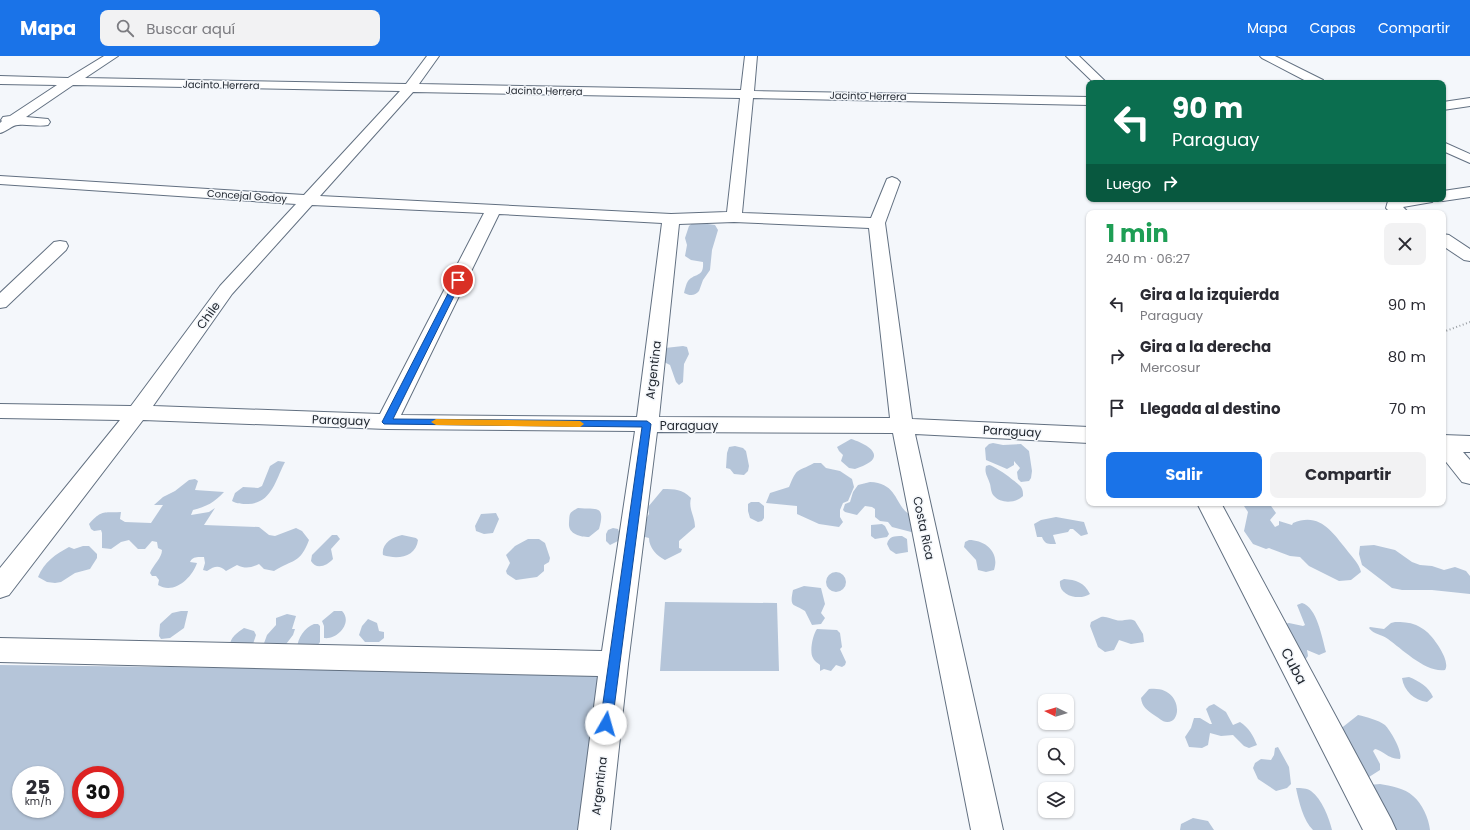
<!DOCTYPE html>
<html lang="es">
<head>
<meta charset="utf-8">
<style>
	body { margin:0; font-family:Poppins,sans-serif; background:#f2f2f3; color:#2b2b33; height:100vh; display:flex; flex-direction:column; font-size:15px; white-space:nowrap }
	* { box-sizing:border-box; margin:0 }
	p { font-size:13px; color:#7c7c81 }
	.icon { flex:none; width:22px; height:22px; fill:none; stroke:currentColor; stroke-width:2; stroke-linecap:round; stroke-linejoin:round }
	.map { position:relative; flex:1; overflow:hidden }
	.side { position:absolute; left:1086px; top:154px; width:360px; height:296px; display:flex; flex-direction:column; background:#fff; border-radius:8px; box-shadow:0 1px 3px #0004 }
	.side>* { flex:none }
	.hud { position:absolute; left:1086px; top:24px; width:360px; height:122px; border-radius:8px; box-shadow:0 1px 3px #0004; background:#0b6e4f; color:#fff; overflow:hidden }
	.needle { width:26px; rotate:275deg }
	.tools { position:absolute; left:1038px; top:638px; display:grid; gap:8px }
	.tools a { display:grid; place-items:center; width:36px; height:36px; border-radius:8px; background:#fff; box-shadow:0 1px 3px #0004; font-size:20px }
	.speed { position:absolute; left:12px; top:710px; display:flex; gap:8px; font-size:20px; font-weight:700; text-align:center }
	.speed>* { display:grid; place-content:center; width:52px; height:52px; border-radius:50%; background:#fff; box-shadow:0 1px 3px #0004; line-height:1 }
	.speed small { font-size:10px; font-weight:400 }
	.speed .limit { border:6px solid #d22; background:#fff; color:#111 }
	.pin { position:absolute; display:grid; place-items:center; width:34px; height:34px; color:#fff; margin:-17px; border:2px solid #fff; border-radius:50%; box-shadow:0 1px 4px #0007 }
	.me { position:absolute; width:44px; margin:-22px; rotate:7deg; stroke-linejoin:round; filter:drop-shadow(0 0 3px #0008) }
	.turn { display:flex; align-items:center; gap:14px; height:84px; padding:0 20px; font-size:18px }
	.turn .icon { width:52px; height:52px; stroke-width:2.5 }
	.turn b { display:block; font-size:28px; line-height:34px }
	.then { display:flex; align-items:center; height:38px; padding:0 20px; background:#0003; gap:8px; font-size:15px }
	.round { display:grid; place-items:center; flex:none; width:42px; height:42px; border-radius:8px; background:#f2f2f3 }
	.summary { display:flex; align-items:center; justify-content:space-between; height:68px; padding:0 20px }
	h1 { font-size:24px; font-weight:700; line-height:30px; color:#1e9e55 }
	.action { display:flex; gap:8px; margin-top:auto; padding:8px 20px }
	.action a { flex:1; height:46px; border-radius:8px; background:#1a73e8; color:#fff; font-size:16px; font-weight:700; line-height:46px; text-align:center }
	.action a+a { background:#f2f2f3; color:#2b2b33 }
	ul { padding:0; list-style:none }
	li { display:flex; align-items:center; gap:12px; height:52px; padding:0 20px }
	li div { flex:1 }
	li b { display:block; font-size:15px }
	li em { font-style:normal }
	header { display:flex; align-items:center; gap:24px; box-sizing:border-box; height:56px; padding:0 20px; background:#1a73e8; color:#fff }
	header strong { font-size:19px }
	nav { display:flex; gap:22px; margin-inline-start:auto; font-size:14px }
	.search { width:280px; height:36px; background:#f2f2f3; display:flex; align-items:center; gap:10px; box-sizing:border-box; padding:0 14px; border-radius:8px; color:#7c7c81; font-size:15px }
	.map>svg:first-child { display:block }
	.green { fill:#b5c5d9; fill-rule:evenodd }
	.lines { fill:none; stroke-linecap:round; stroke-linejoin:round }
	.minor-casing { stroke:#627081; stroke-width:2 }
	.path { stroke:#9ba0a5; stroke-width:2; stroke-dasharray:1 2.5; stroke-linecap:butt }
	.minor { fill:#fff; fill-rule:evenodd }
	.route { fill:#1a73e8; stroke:#114b97 }
	.slow { fill:#f59e0b }
	.labels { text-anchor:middle; dominant-baseline:central; stroke-width:3; stroke-linejoin:round; paint-order:stroke }
	.far-street-label { font-size:10px; fill:#222830; stroke:#f4f7fb }
	.street-label { font-size:12px; fill:#222830; stroke:#f4f7fb }
	.near-street-label { font-size:14px; fill:#222830; stroke:#f4f7fb }
</style>
</head>
<body>
<header>
<strong>Mapa</strong>
<div class="search"><svg class="icon" aria-label="search" viewBox="0 0 24 24"><circle cx="10" cy="10" r="6"/><path d="M15 15l6 6"/></svg>Buscar aquí</div>
<nav><a>Mapa</a><a>Capas</a><a>Compartir</a></nav>
</header>
<div class="map">
<svg width="1470" height="774" viewBox="0 0 1470 774">
	<rect width="100%" height="100%" fill="#f4f7fb"/>
	<!-- green -->
	<path class="green" d="M 694,166 L 715,169 L 718,174 L 712,194 L 710,214 L 703,224 L 699,235 C 695,240 690,240 684,237 C 685,233 686,228 688,225 C 696,216 704,222 703,206 L 691,204 L 685,200 L 687,189 L 685,182 L 689,170 Z
		M 683,290 L 687,291 L 689,298 L 684,308 L 683,326 L 679,329 L 676,326 L 670,309 L 662,305 L 656,293 Z
		M 851,383 C 858,385 884,395 870,406 C 866,409 860,411 855,413 L 849,412 L 841,405 L 843,399 L 839,395 L 837,391 Z
		M 993,387 L 1003,389 L 1021,388 L 1029,395 L 1032,415 L 1031,422 L 1029,425 L 1021,426 L 1018,423 L 1017,416 L 1020,412 L 1014,405 L 1014,409 L 1007,413 L 986,404 L 985,392 L 989,388 Z
		M 735,390 L 743,392 L 746,395 L 749,410 L 748,415 L 744,419 L 734,418 L 730,413 L 726,412 L 727,397 L 729,391 Z
		M 278,405 L 285,406 L 284,408 C 275,426 271,447 248,448 C 242,448 237,448 232,445 L 235,437 L 243,431 L 258,432 L 262,430 L 270,410 Z
		M 814,407 L 821,407 L 826,412 L 840,415 L 852,423 L 854,431 L 848,445 L 843,447 L 840,454 L 840,461 L 843,466 L 839,471 L 819,468 L 797,458 L 797,450 L 766,447 L 770,437 L 789,431 C 798,410 796,417 814,407 Z
		M 989,409 C 995,410 1017,426 1021,431 C 1023,434 1023,437 1023,440 C 1016,447 1001,448 994,440 C 991,437 991,432 990,428 C 988,421 984,417 986,410 Z
		M 195,423 L 198,425 L 195,434 L 224,436 C 215,446 206,451 193,454 L 191,459 L 209,456 L 215,452 L 204,469 L 259,471 L 269,479 L 275,480 L 296,472 L 302,475 L 309,484 C 300,508 293,503 274,515 L 264,513 L 259,508 C 250,512 246,513 237,509 L 226,515 C 219,509 215,510 207,515 L 203,514 L 205,507 L 204,501 C 198,501 193,500 190,506 L 197,507 C 192,522 174,539 158,529 L 159,524 L 156,520 L 152,520 L 150,517 C 153,509 162,502 162,494 L 158,492 L 157,486 L 152,485 L 145,493 L 138,493 L 129,484 L 121,486 L 111,493 L 102,492 L 102,477 L 101,474 L 94,475 L 91,473 L 89,468 C 102,453 104,457 121,456 L 120,463 L 125,466 L 151,467 L 163,449 L 154,449 L 163,441 L 175,435 L 189,424 Z
		M 870,426 C 900,427 894,453 914,461 L 915,477 L 892,471 L 888,466 L 880,465 L 875,461 L 875,453 L 872,451 L 865,450 L 857,459 L 845,456 L 843,454 L 845,448 L 850,446 L 853,436 L 858,429 Z
		M 663,433 C 675,433 682,433 691,442 C 688,453 695,460 695,471 L 679,485 L 679,492 L 682,493 L 681,496 L 665,504 C 657,500 649,492 649,482 L 641,480 L 643,468 L 649,458 L 648,451 Z
		M 751,446 L 759,446 L 764,450 L 764,462 L 762,465 L 758,466 L 750,462 L 748,455 L 748,448 Z
		M 1248,447 L 1269,447 L 1276,457 L 1270,464 L 1275,471 L 1279,469 L 1279,465 L 1292,469 L 1293,467 C 1320,456 1332,476 1346,493 C 1352,501 1359,507 1361,516 L 1351,524 L 1339,525 L 1309,510 L 1300,501 L 1290,500 L 1269,492 L 1266,493 L 1253,488 L 1244,475 L 1248,456 L 1244,450 Z
		M 578,452 C 596,454 606,448 599,473 L 589,481 C 580,481 568,478 569,467 C 570,458 568,457 578,452 Z
		M 496,457 L 499,463 L 493,477 L 484,478 L 476,475 L 475,470 L 481,458 Z
		M 1056,461 L 1084,466 L 1088,478 L 1081,480 L 1073,473 L 1070,473 L 1068,476 L 1053,479 L 1056,488 C 1049,488 1045,489 1042,481 L 1037,481 L 1034,468 L 1041,464 Z
		M 882,468 L 885,470 L 889,478 L 887,481 L 875,483 L 871,480 L 871,469 Z
		M 613,472 L 618,473 L 620,478 L 618,485 L 610,489 L 606,485 L 606,478 L 608,474 Z
		M 332,479 L 337,479 L 340,483 L 331,493 L 333,503 C 327,510 316,514 311,505 L 312,499 Z
		M 402,479 L 416,482 L 418,484 C 416,501 398,504 383,499 C 381,488 392,481 402,479 Z
		M 902,480 L 907,483 L 908,496 L 896,498 L 890,494 L 887,488 C 889,480 894,480 902,480 Z
		M 528,483 L 539,483 L 545,487 L 550,502 L 549,506 L 544,509 L 544,515 L 537,521 L 516,524 L 507,518 L 506,515 L 510,507 L 506,499 L 515,490 Z
		M 969,484 C 985,484 1000,496 994,514 L 986,516 L 978,514 L 976,504 L 964,491 L 965,486 Z
		M 1374,489 L 1395,494 L 1412,506 L 1420,509 L 1432,510 L 1444,514 L 1455,511 L 1466,515 L 1470,520 L 1470,538 L 1432,534 L 1402,534 L 1392,532 L 1362,509 L 1359,498 L 1360,490 Z
		M 83,490 L 89,490 L 97,498 L 97,502 L 90,513 L 75,517 L 61,526 L 55,527 L 47,526 L 38,521 C 44,506 56,498 69,491 L 74,493 Z
		M826 526a10 10 0 1 1 20 0a10 10 0 1 1-20 0Z
		M 1064,523 C 1076,524 1084,526 1090,538 C 1080,545 1058,540 1060,525 Z
		M 804,530 L 821,532 L 825,548 L 821,557 L 825,562 L 821,568 L 812,569 L 805,555 C 794,547 789,553 793,534 Z
		M 665,546 L 777,547 L 779,615 L 660,615 Z
		M 1302,547 C 1317,551 1322,582 1326,596 L 1319,599 L 1307,594 L 1308,600 L 1305,604 L 1284,568 L 1289,567 L 1303,570 L 1305,569 L 1297,549 Z
		M 181,555 L 188,555 L 184,572 L 170,582 L 161,583 L 159,580 L 160,568 L 172,557 Z
		M 334,555 L 342,555 C 353,566 338,584 324,582 L 324,570 L 322,565 Z
		M 287,558 L 296,560 L 292,573 L 295,573 L 293,579 L 280,596 L 263,590 L 267,579 L 276,569 L 276,562 Z
		M 1101,561 C 1107,560 1110,563 1116,564 C 1123,566 1129,561 1135,565 L 1143,578 L 1144,586 L 1131,588 L 1119,584 L 1114,594 L 1105,596 L 1098,591 L 1090,570 L 1091,566 Z
		M 368,563 L 377,567 L 379,575 L 384,576 L 384,582 L 379,586 L 365,586 L 359,579 L 362,570 Z
		M 1395,566 C 1402,566 1409,566 1416,569 C 1420,571 1424,573 1427,576 C 1434,582 1451,605 1445,614 C 1426,617 1402,593 1388,583 C 1382,578 1374,579 1369,572 L 1370,571 L 1384,573 L 1391,567 Z
		M 314,568 L 318,568 L 320,570 L 320,586 L 317,590 L 297,592 C 298,582 304,572 314,568 Z
		M 244,572 L 254,575 L 256,579 L 253,588 L 230,592 C 229,582 237,577 244,572 Z
		M 817,573 L 837,574 L 840,577 L 842,591 L 840,593 L 846,606 L 845,609 L 842,611 L 836,609 L 831,615 L 824,613 L 820,615 L 820,609 C 818,607 814,605 813,602 C 809,596 813,578 817,573 Z
		M 0,609 L 602,616 L 580,774 L 0,774 ZM 21,719 L 55,719 L 55,753 L 21,753 ZM 81,719 L 115,719 L 115,753 L 81,753 Z
		M 1409,621 C 1419,625 1429,631 1433,641 L 1427,646 C 1414,644 1404,635 1402,622 Z
		M 1149,633 C 1182,629 1183,667 1167,666 C 1162,666 1158,661 1154,659 C 1147,654 1142,651 1141,642 Z
		M 1214,648 L 1226,656 L 1233,669 L 1240,666 C 1249,672 1253,679 1257,689 L 1249,692 L 1244,690 L 1233,679 L 1221,680 L 1210,677 L 1208,689 L 1202,692 L 1189,691 L 1185,681 L 1191,672 L 1194,662 L 1200,662 L 1210,668 L 1212,668 L 1206,653 L 1209,650 Z
		M 1358,659 C 1367,661 1378,664 1385,669 C 1391,675 1403,696 1400,703 C 1386,702 1386,696 1375,693 L 1373,695 L 1380,708 L 1380,714 L 1369,721 L 1364,718 L 1339,674 Z
		M 1278,691 L 1289,711 L 1291,728 L 1287,732 L 1276,735 L 1258,723 L 1253,712 L 1255,707 L 1261,703 L 1271,704 L 1274,699 L 1275,692 Z
		M 1380,728 C 1390,730 1405,732 1413,740 C 1422,747 1429,763 1430,774 L 1371,774 L 1369,729 Z
		M 1296,732 C 1301,732 1307,732 1311,735 C 1322,743 1329,762 1332,774 L 1313,774 C 1303,764 1299,746 1296,732 Z
		M 1193,762 L 1208,765 L 1214,774 L 1180,774 L 1181,768 Z"/>
	<g class="lines">
		<!-- minor casing -->
		<g class="minor-casing">
			<path id="minor" d="M 104,0 L 118,0 L 85,22 L 406,28 L 427,0 L 439,0 L 419,28 L 741,34 L 745,0 L 757,0 L 754,35 L 1089,41 L 1089,49 L 753,42 L 742,157 L 871,162 L 887,123 L 892,121 L 897,123 L 900,126 L 885,167 L 912,363 L 1089,371 L 1089,387 L 915,378 L 1003,774 L 971,774 L 893,377 L 657,376 L 628,608 L 610,774 L 578,774 L 598,620 L 0,606 L 0,582 L 602,595 L 635,375 L 387,373 L 143,364 L 9,539 L 0,542 L 0,512 L 120,364 L 0,362 L 0,348 L 131,350 L 220,230 L 296,148 L 0,128 L 0,120 L 304,139 L 400,35 L 73,29 L 26,61 L 48,63 L 50,66 L 48,69 C 38,71 28,68 18,69 C 12,69 6,76 0,77 L 0,67 L 2,65 L 1,64 L 3,61 L 10,60 L 57,29 L 0,28 L 0,20 L 68,22 ZM 413,36 L 740,42 L 727,156 L 671,158 L 320,140 ZM 312,149 L 484,157 L 380,358 L 153,350 L 232,238 ZM 499,158 L 662,167 L 637,361 L 401,359 ZM 734,166 L 869,172 L 890,362 L 659,361 L 679,168 Z
				M 1066,0 L 1079,0 L 1107,27 L 1094,27 Z
				M 1260,0 L 1275,0 L 1323,24 L 1325,27 L 1310,27 L 1262,2 Z
				M 1470,42 L 1470,50 L 1443,54 L 1443,46 Z
				M 1443,86 L 1470,98 L 1470,107 L 1443,95 Z
				M 1470,131 L 1470,141 L 1443,145 L 1437,143 L 1443,143 L 1443,135 Z
				M 1396,143 L 1435,143 L 1432,146 L 1403,151 L 1409,157 L 1391,157 L 1386,152 L 1388,145 Z
				M 1443,178 L 1449,179 L 1470,193 L 1470,205 L 1464,204 L 1443,190 Z
				M 60,185 L 66,186 L 68,190 L 66,194 L 6,251 L 0,252 L 0,237 L 54,186 Z
				M 1443,379 L 1470,380 L 1470,396 L 1463,396 L 1470,404 L 1470,428 L 1462,426 L 1443,402 Z
				M 1197,447 L 1221,447 L 1391,763 L 1396,774 L 1363,774 Z"/>
		</g>
		<!-- path -->
		<path class="path" d="M 1443,276 L 1470,266"/>
		<!-- minor -->
		<use href="#minor" class="minor"/>
	</g>
	<!-- route -->
	<path class="route" d="M 456,222 L 461,222 L 462,224 L 393,363 L 647,365 L 651,368 L 612,668 L 611,672 L 606,674 L 602,672 L 600,668 L 642,371 L 384,368 L 382,366 Z"/>
	<!-- slow -->
	<path class="slow" d="M 436,363 L 580,365 L 584,368 L 580,371 L 436,369 L 431,366 Z"/>
	<g class="labels">
		<!-- far-street labels -->
		<g class="far-street-label">
			<text transform="translate(221 29) rotate(1)">Jacinto Herrera</text>
			<text transform="translate(544 35) rotate(1)">Jacinto Herrera</text>
			<text transform="translate(868 40) rotate(1)">Jacinto Herrera</text>
			<text transform="translate(247 140) rotate(4)">Concejal Godoy</text>
		</g>
		<!-- street labels -->
		<g class="street-label">
			<text transform="translate(208 259) rotate(-54)">Chile</text>
			<text transform="translate(653 314) rotate(-83)">Argentina</text>
			<text transform="translate(341 364) rotate(2)">Paraguay</text>
			<text x="689" y="369">Paraguay</text>
			<text transform="translate(1012 375) rotate(3)">Paraguay</text>
			<text transform="translate(924 472) rotate(78)">Costa Rica</text>
			<text transform="translate(599 730) rotate(-83)">Argentina</text>
		</g>
		<!-- near-street labels -->
		<g class="near-street-label">
			<text transform="translate(1294 610) rotate(62)">Cuba</text>
		</g>
	</g>
</svg>
<div class="tools">
<a><svg class="needle" viewBox="-14 -14 28 28"><path d="M0-13l5 13h-10z" fill="#e53935"/><path d="M0 13l5-13h-10z" fill="#7c7c81"/></svg></a>
<a><svg class="icon" aria-label="search" viewBox="0 0 24 24"><circle cx="10" cy="10" r="6"/><path d="M15 15l6 6"/></svg></a>
<a><svg class="icon" aria-label="layers" viewBox="0 0 24 24"><path d="M12 4l9 5-9 5-9-5zM3 14l9 5 9-5"/></svg></a>
</div>
<div class="speed"><div>25<small>km/h</small></div><div class="limit">30</div></div>
<div class="pin" style="left:458px;top:224px;background:#d93025"><svg class="icon" aria-label="arrive" viewBox="0 0 24 24"><path d="M6 21V4h12l-3 4 3 4H6"/></svg></div>
<svg class="me" style="left:606px;top:668px" viewBox="-20 -20 40 40"><circle r="19" fill="#fff"/><path d="M0-13L10 11 0 6-10 11z" fill="#1a73e8"/></svg>
<div class="hud">
<div class="turn"><svg class="icon" aria-label="left" viewBox="0 0 24 24"><path d="M17 20v-9H6M10 6l-5 5 5 5"/></svg><div><b>90 m</b>Paraguay</div></div>
<div class="then">Luego<svg class="icon" aria-label="right" viewBox="0 0 24 24"><path d="M7 20v-9h11M14 6l5 5-5 5"/></svg></div>
</div>
<section class="side">
<div class="summary"><div><h1>1 min</h1><p>240 m · 06:27</p></div><a class="round"><svg class="icon" aria-label="close" viewBox="0 0 24 24"><path d="M6 6l12 12M18 6L6 18"/></svg></a></div>
<ul>
<li><svg class="icon" aria-label="left" viewBox="0 0 24 24"><path d="M17 20v-9H6M10 6l-5 5 5 5"/></svg><div><b>Gira a la izquierda</b><p>Paraguay</p></div><em>90 m</em></li>
<li><svg class="icon" aria-label="right" viewBox="0 0 24 24"><path d="M7 20v-9h11M14 6l5 5-5 5"/></svg><div><b>Gira a la derecha</b><p>Mercosur</p></div><em>80 m</em></li>
<li><svg class="icon" aria-label="arrive" viewBox="0 0 24 24"><path d="M6 21V4h12l-3 4 3 4H6"/></svg><div><b>Llegada al destino</b></div><em>70 m</em></li>
</ul>
<div class="action"><a>Salir</a><a>Compartir</a></div>
</section>
</div>
</body>
</html>
